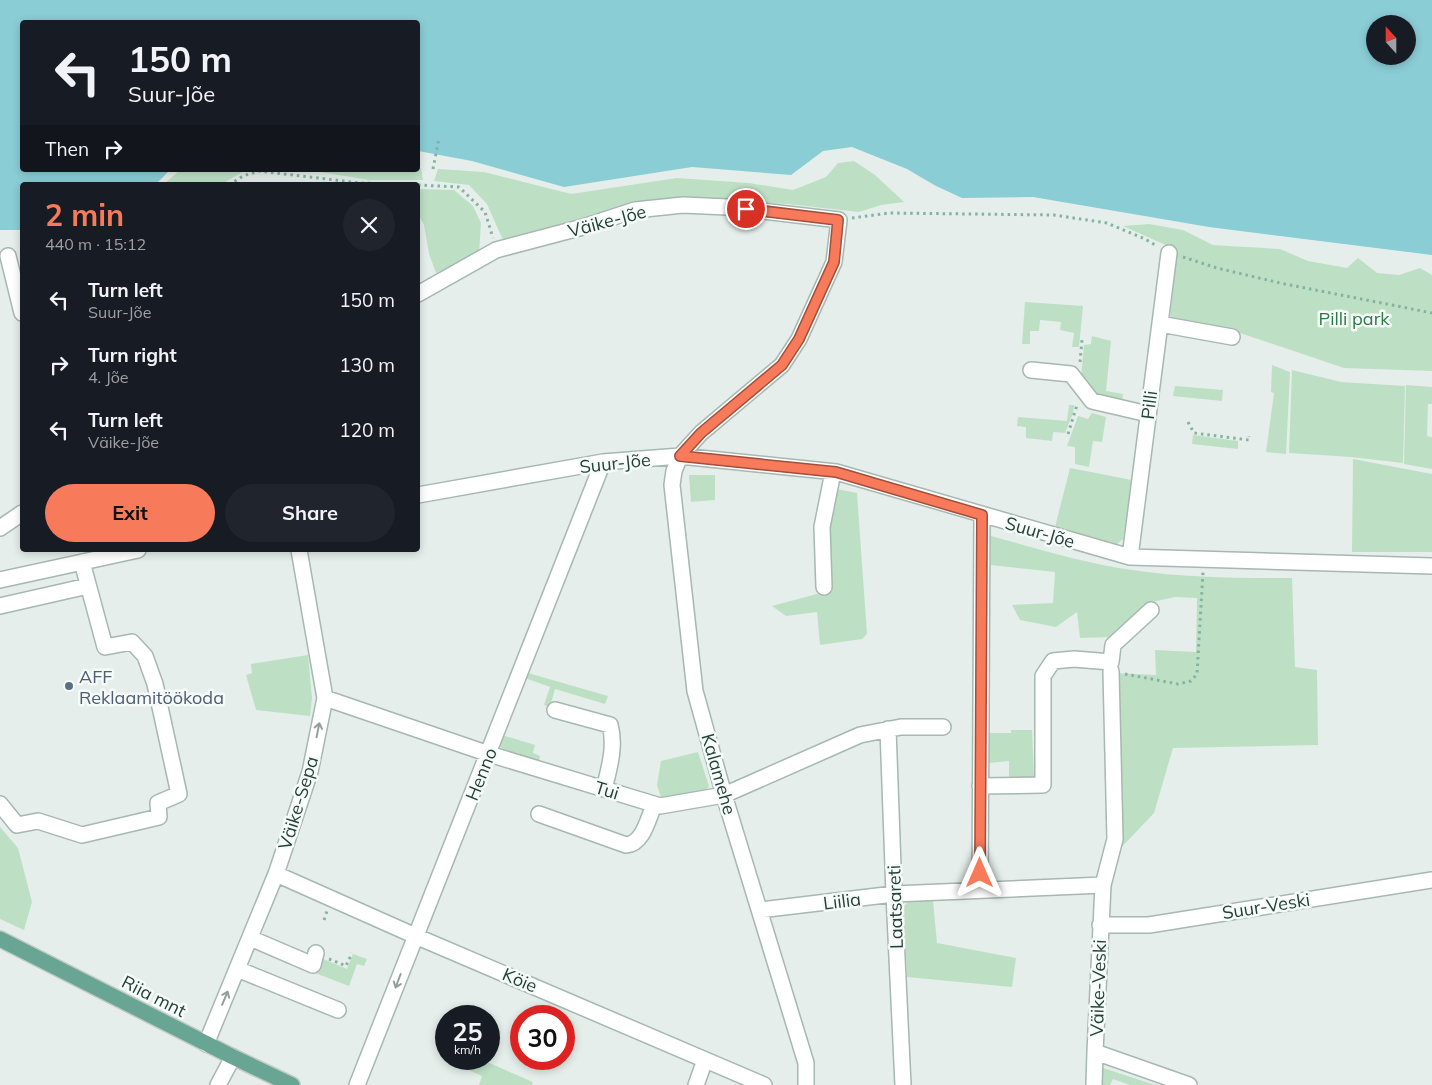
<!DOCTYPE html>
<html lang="en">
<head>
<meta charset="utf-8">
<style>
	body { margin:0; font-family:Mulish,sans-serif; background:#20242c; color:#f1f3f6; height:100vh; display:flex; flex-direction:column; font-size:19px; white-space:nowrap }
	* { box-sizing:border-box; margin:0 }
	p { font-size:16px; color:#9ea1a6 }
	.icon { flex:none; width:28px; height:28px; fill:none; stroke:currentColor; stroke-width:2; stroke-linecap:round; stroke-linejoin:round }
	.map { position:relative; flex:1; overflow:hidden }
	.panel { position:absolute; left:20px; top:182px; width:400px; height:370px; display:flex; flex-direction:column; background:#171b24; border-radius:5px; box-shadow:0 2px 8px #0003 }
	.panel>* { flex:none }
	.hud { position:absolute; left:20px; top:20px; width:400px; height:152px; border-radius:5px; box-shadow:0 2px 8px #0003; background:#171b24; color:#f1f3f6; overflow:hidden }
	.needle { width:32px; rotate:339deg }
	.tools { position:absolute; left:1366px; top:15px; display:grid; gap:10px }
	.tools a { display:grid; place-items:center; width:50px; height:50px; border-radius:50%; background:#171b24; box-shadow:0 2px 8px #0003; font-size:25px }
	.speed { position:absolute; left:435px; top:1005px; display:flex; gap:10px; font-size:25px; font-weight:700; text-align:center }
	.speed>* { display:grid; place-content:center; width:65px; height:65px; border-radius:50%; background:#171b24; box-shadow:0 2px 8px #0003; line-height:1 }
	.speed small { font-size:12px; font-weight:400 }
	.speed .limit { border:8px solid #d22; background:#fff; color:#111 }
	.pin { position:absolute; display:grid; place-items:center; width:42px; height:42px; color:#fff; margin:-21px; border:2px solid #fff; border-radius:50%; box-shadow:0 1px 5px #0007 }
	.me { position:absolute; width:55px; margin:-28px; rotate:0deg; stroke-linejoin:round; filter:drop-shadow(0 0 4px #0008) }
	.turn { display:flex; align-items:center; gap:18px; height:105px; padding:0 25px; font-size:22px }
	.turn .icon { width:65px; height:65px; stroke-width:2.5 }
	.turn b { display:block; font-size:35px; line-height:42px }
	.then { display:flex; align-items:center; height:48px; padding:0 25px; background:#0003; gap:10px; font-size:19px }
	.round { display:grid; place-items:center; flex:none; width:52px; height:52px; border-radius:26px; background:#20242c }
	.overview { display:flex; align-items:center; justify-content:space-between; height:85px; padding:0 25px }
	h1 { font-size:30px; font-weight:700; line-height:38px; color:#f77a5b }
	.primary-button { display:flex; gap:10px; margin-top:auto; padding:10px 25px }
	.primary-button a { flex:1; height:58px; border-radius:30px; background:#f77a5b; color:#111; font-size:20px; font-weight:700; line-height:58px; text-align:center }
	.primary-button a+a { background:#20242c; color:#f1f3f6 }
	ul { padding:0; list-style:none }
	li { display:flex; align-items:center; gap:15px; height:65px; padding:0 25px }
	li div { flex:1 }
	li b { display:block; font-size:19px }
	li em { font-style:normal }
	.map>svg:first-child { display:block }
	.green { fill:#bde0c5 }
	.water { fill:#8bcdd5; fill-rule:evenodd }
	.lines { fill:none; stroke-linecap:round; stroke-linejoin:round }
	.minor-casing { stroke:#a7b7b1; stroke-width:18 }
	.major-casing { stroke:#c1cac7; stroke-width:18 }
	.path { stroke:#84b3a2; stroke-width:3; stroke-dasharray:2.5 4; stroke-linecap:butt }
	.minor { stroke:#fff; stroke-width:15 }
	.major { stroke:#68a593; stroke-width:15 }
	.oneway { stroke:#91a09c }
	.route-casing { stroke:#a14f3b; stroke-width:12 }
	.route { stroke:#f77a5b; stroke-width:9 }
	.service-dot { fill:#5c6f8a; stroke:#f6faf8; stroke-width:2 }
	.labels { text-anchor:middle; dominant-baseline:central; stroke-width:5; stroke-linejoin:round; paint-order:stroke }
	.street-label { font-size:18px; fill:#234138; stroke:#f6faf8 }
	.park-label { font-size:18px; fill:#2b7a46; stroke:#f6faf8 }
	.service-label { font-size:18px; fill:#4e5e75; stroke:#f6faf8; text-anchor:start }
</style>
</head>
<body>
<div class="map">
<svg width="1432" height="1085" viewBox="0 0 1432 1085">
	<rect width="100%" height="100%" fill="#e5eeea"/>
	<!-- green -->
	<path class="green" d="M 854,161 L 875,175 L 904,202 L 881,205 L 859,212 L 788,204 L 664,199 L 597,216 L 515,241 L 503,240 L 487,204 L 469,185 L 434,181 L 438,169 L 484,172 L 571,194 L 677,178 L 749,183 L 793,190 L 826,177 L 838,163 Z
		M 418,168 L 421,168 L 423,180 L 369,180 L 308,170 L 418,170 Z
		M 180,170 L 246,170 L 220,185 L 163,185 Z
		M 418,189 L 454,190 L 473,206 L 481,223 L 479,253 L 436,273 L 429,254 L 424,225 L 418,214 Z
		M 1149,224 L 1183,230 L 1213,245 L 1280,249 L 1308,261 L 1347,268 L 1358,258 L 1377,273 L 1399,275 L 1420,268 L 1432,275 L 1432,371 L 1344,368 L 1231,330 L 1170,318 L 1177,250 L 1123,226 Z
		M 1025,302 L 1083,306 L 1079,347 L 1072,347 L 1074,333 L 1060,330 L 1061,322 L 1040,320 L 1039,331 L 1030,331 L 1030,344 L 1022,344 Z
		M 1092,336 L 1111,341 L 1106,391 L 1123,394 L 1122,402 L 1089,392 L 1081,377 L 1084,345 L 1091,344 Z
		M 1272,365 L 1290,372 L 1286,454 L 1266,452 L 1274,393 L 1271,392 Z
		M 1292,370 L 1341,382 L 1405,386 L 1403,463 L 1351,457 L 1289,453 Z
		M 1406,385 L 1432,387 L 1432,404 L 1428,404 L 1427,436 L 1432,437 L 1432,469 L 1404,464 Z
		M 1175,386 L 1223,390 L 1222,401 L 1173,396 Z
		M 1069,405 L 1074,405 L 1073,413 L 1065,433 L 1053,432 L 1052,441 L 1026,438 L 1026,427 L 1017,426 L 1018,417 L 1067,421 Z
		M 1092,413 L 1106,417 L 1102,442 L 1093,441 L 1089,467 L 1075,464 L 1075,447 L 1067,446 L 1078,416 L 1088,419 Z
		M 1193,435 L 1238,441 L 1238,449 L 1192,444 Z
		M 1353,459 L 1432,474 L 1432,552 L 1352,552 Z
		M 1070,468 L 1132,480 L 1123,539 L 1117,544 L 1055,527 Z
		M 689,475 L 715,475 L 715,500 L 691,502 Z
		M 836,489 L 857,493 L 867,634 L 862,639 L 820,645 L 817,612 L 786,616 L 772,606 L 828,591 L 826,537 Z
		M 991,536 C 1038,549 1084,563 1132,570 C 1185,578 1239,578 1292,578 L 1295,667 L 1317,670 L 1318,745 L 1173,748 L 1154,813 L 1119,850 L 1116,673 L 1156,675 L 1155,650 L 1196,652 L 1197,598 L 1175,597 L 1148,603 L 1113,637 L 1080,638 L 1077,612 L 1056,627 L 1020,620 L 1012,605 L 1053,603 L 1055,572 L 991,565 Z
		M 308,655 L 312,698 L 310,716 L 256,710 L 246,675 L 252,673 L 251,664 Z
		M 528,673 L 608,696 L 605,704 L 555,689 L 550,707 L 544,705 L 550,687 L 525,678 Z
		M 1011,730 L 1032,730 L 1034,777 L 1009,777 L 1009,761 L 989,763 L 988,733 L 1011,733 Z
		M 502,735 L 535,745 L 533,753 L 540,756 L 539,761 L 503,750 L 500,746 Z
		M 698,752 L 709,786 L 707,789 L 667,798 L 661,797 L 657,785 L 661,761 Z
		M 0,827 L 18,848 L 32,902 L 24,930 L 0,919 Z
		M 909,901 L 933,901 L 937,943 L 1016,958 L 1012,987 L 907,977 L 904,906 Z
		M 353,954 L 367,959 L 364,966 L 357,964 L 349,986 L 315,973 L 321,958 L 347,969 Z
		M 468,1059 L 480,1059 L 533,1082 L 532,1085 L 479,1085 L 482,1076 L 464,1068 Z
		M 1103,1068 L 1155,1085 L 1130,1085 L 1113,1079 L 1110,1085 L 1100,1085 Z"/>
	<!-- water -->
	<path class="water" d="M 0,0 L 1432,0 L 1432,255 L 1209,227 L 1033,197 L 962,198 L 936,186 L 907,169 L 852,147 L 823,151 L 791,175 L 692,167 L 564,187 L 472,161 L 418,151 L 418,22 L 22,22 L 22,170 L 170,170 L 155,185 L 22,185 L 22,230 L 0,230 ZM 1375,24 L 1408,24 L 1408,56 L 1375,56 Z"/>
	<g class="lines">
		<!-- minor casing -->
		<g class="minor-casing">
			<path id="minor" d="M 8,256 L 22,313
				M 418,294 L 496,250 L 583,227 L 635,210 L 683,205 L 727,207 L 839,220 L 834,262 L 799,339 L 782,365 L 701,433 L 680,456 L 674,471 L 672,485 L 695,691 L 724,795 L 806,1063 L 806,1085
				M 1160,324 L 1232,337
				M 1031,370 L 1071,374 L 1092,401 L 1148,414
				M 418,495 L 603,462 L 680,456 L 836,472 L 1130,557 L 1432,566
				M 0,528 L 22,513
				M 1130,557 L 1169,253
				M 0,580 L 138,550
				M 824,587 L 822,527 L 833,472
				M 0,606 L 88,586
				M 1111,671 L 1115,839 L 1103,885 L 1095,1052 L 1189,1085
				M 325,698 L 489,754 L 660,806 L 724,795 L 860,735 L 901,727 L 943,727
				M 555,710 L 610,725 C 616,746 609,769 604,789
				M 888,729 L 894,894 L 903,1085
				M 980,786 L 1043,785 L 1043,676 L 1053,661 L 1074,659 L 1111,662 L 1113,645 L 1151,610
				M 0,804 L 17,825 L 38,821 L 82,835 L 159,817 L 158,803 L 179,794 L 155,684 L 145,656 L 132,642 L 105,647 L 82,562
				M 539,814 L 626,845 C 643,844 648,819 654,805
				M 276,874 L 420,938 L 764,1085
				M 980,890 L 982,515
				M 760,910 L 894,894 L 1103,885
				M 1100,925 L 1149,925 L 1432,880
				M 250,938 L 313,965 L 316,953
				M 237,969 L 338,1010
				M 206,1044 L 276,874 L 310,772 L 325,698 L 299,550
				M 218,1085 L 233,1057
				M 357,1085 L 603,462
				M 696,1085 L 705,1060
				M 1094,1085 L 1095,1052"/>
		</g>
		<!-- major casing -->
		<g class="major-casing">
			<path id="major" d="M 0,939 L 233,1057 L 292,1085"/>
		</g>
		<!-- path -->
		<path class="path" d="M 433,169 L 439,138
			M 229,185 L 243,176 L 259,171 L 360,183 L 416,185
			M 418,185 L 459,187 L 485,212 L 493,238
			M 852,218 L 889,213 L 1054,215 L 1107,223 L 1145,239 L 1157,246
			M 1183,257 L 1217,268 L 1280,283 L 1432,313
			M 1080,362 L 1082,340
			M 1188,422 L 1194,433 L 1249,440 L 1249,436
			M 1068,434 L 1077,405
			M 1125,674 L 1178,684 L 1191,681 L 1197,674 L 1203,572
			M 324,920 L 327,911
			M 329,959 L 346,966 L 352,953"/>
		<!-- minor -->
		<use href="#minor" class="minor"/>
		<!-- major -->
		<use href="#major" class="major"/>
	</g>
	<!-- one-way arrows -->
	<defs><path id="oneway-shaft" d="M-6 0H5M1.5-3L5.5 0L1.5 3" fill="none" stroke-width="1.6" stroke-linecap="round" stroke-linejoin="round" transform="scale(1.25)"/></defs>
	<g class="oneway">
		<use href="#oneway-shaft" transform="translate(318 730) rotate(-79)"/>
		<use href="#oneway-shaft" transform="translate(398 981) rotate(111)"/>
		<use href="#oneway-shaft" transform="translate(225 998) rotate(-67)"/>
	</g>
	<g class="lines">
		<!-- route casing -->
		<g class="route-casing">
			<path id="route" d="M 746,209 L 838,220 L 834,262 L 799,339 L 782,365 L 701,433 L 680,456 L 836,472 L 982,515 L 980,873"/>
		</g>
		<!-- route -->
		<use href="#route" class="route"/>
	</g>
	<!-- markers -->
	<circle class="service-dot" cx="69" cy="686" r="5"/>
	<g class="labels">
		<!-- street labels -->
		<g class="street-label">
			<text transform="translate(607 221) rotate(-15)">Väike-Jõe</text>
			<text transform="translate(1149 405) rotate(-83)">Pilli</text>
			<text transform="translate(615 463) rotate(-6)">Suur-Jõe</text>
			<text transform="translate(1040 532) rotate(16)">Suur-Jõe</text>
			<text transform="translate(481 774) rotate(-68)">Henno</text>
			<text transform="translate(719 774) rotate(74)">Kalamehe</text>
			<text transform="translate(607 790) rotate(17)">Tui</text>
			<text transform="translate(298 803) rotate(-73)">Väike-Sepa</text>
			<text transform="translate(842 901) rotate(-7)">Liilia</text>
			<text transform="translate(1266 906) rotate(-9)">Suur-Veski</text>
			<text transform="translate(895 907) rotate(-92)">Laatsareti</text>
			<text transform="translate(520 980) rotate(23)">Köie</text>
			<text transform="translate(1098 988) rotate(-88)">Väike-Veski</text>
			<text transform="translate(154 996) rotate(27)">Riia mnt</text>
		</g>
		<!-- park labels -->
		<g class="park-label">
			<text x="1354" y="318">Pilli park</text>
		</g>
		<!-- service labels -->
		<g class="service-label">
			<text x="79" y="676">AFF<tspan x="79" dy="21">Reklaamitöökoda</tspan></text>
		</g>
	</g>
</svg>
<div class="tools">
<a><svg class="needle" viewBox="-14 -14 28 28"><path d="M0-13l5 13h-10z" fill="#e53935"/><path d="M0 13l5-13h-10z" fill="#9ea1a6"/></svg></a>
</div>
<div class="speed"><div>25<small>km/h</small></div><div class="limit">30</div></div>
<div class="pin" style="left:746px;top:209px;background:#d93025"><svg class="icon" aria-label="arrive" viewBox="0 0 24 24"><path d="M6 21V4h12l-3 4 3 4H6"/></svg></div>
<svg class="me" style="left:980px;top:873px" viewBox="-20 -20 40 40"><path d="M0-17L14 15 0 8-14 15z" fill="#f77a5b" stroke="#fff" stroke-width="4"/></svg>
<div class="hud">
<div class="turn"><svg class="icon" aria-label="left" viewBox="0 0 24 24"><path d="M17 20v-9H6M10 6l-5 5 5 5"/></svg><div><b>150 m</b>Suur-Jõe</div></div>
<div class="then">Then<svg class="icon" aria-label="right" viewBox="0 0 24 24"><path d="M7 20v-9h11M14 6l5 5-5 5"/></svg></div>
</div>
<section class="panel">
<div class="overview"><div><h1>2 min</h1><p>440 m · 15:12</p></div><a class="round"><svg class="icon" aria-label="close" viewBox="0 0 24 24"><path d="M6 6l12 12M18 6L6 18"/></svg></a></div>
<ul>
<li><svg class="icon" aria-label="left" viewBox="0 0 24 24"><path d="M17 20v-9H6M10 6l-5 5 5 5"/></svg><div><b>Turn left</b><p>Suur-Jõe</p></div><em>150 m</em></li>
<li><svg class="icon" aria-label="right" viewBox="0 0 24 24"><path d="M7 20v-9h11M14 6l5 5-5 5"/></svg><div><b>Turn right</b><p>4. Jõe</p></div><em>130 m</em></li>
<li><svg class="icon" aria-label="left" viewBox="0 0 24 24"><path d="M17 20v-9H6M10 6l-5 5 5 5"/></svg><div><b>Turn left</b><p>Väike-Jõe</p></div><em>120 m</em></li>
</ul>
<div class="primary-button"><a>Exit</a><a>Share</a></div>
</section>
</div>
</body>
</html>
